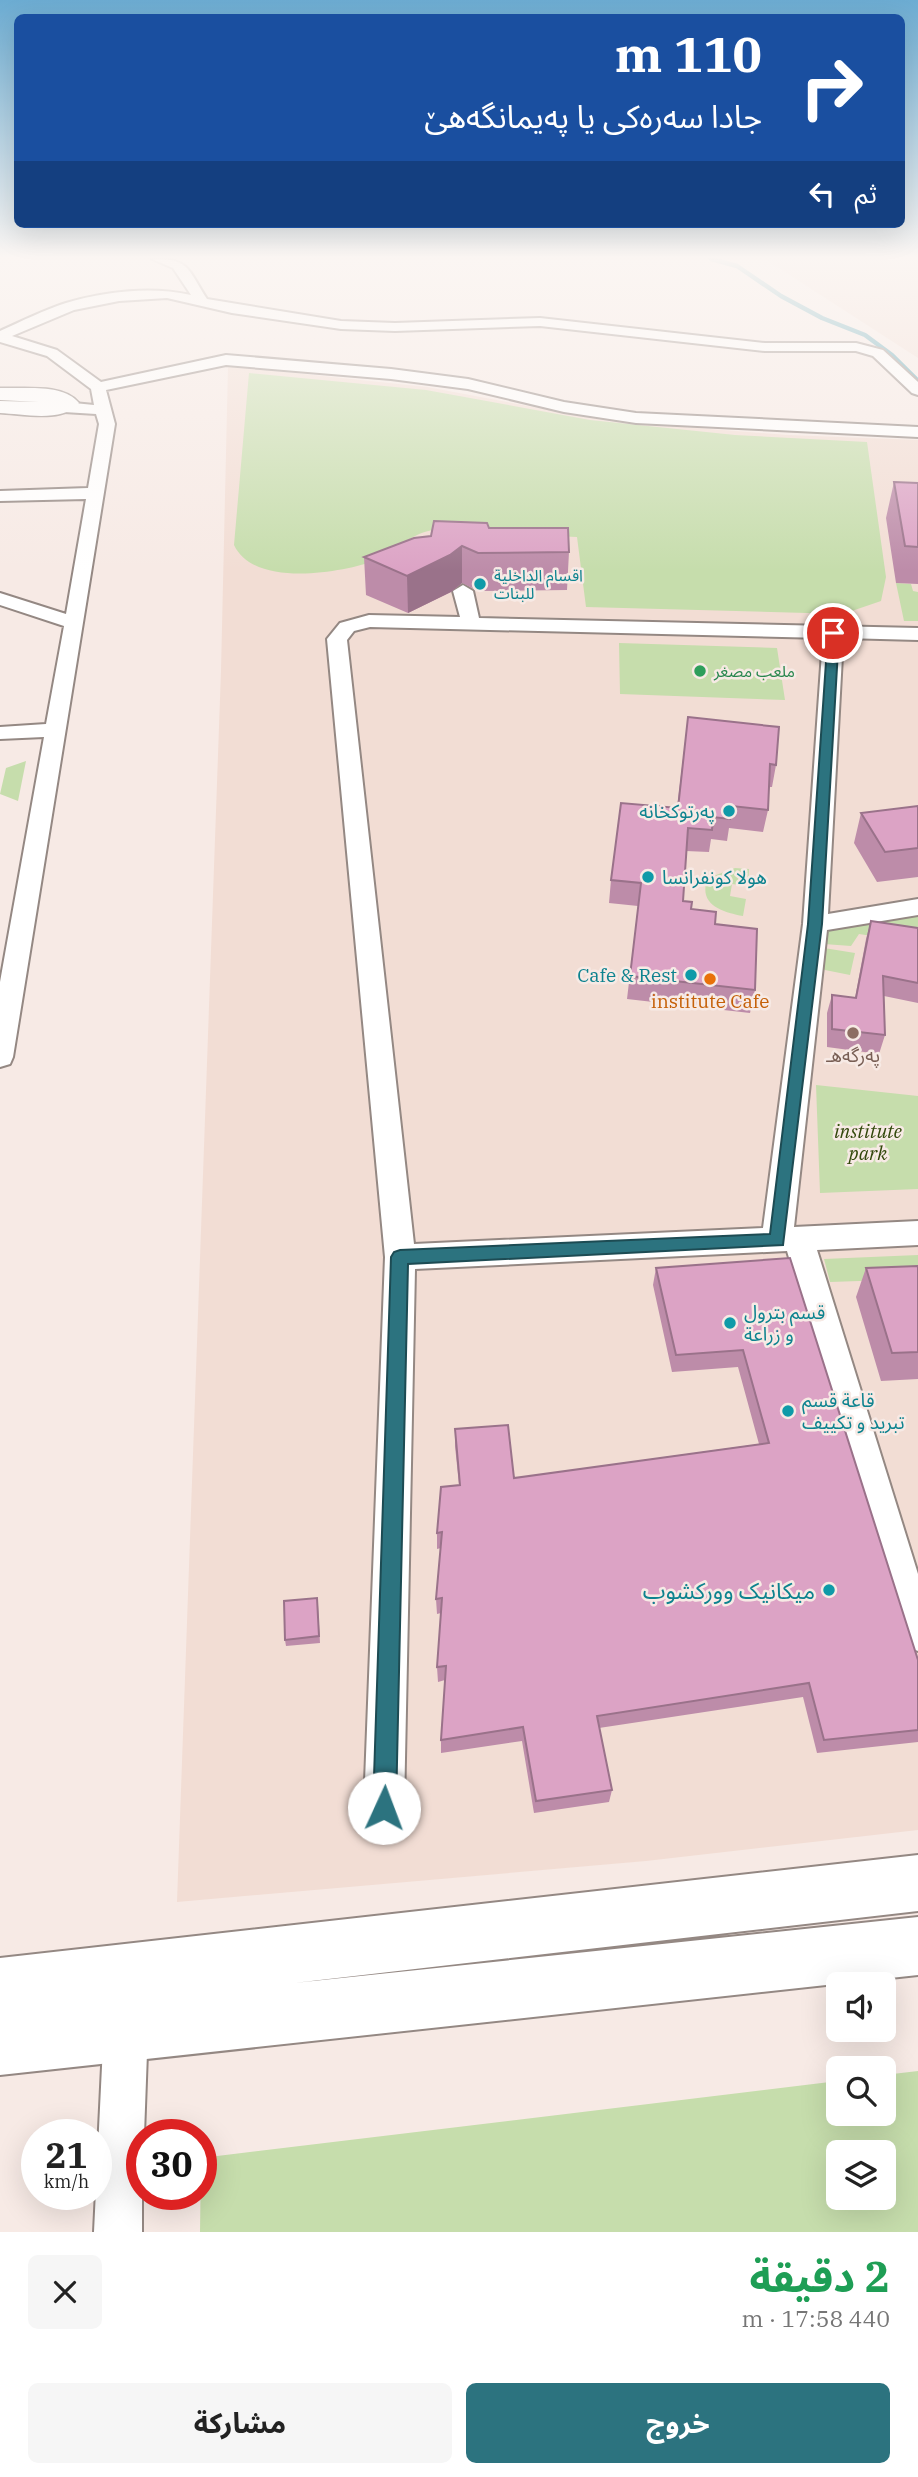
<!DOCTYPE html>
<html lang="ar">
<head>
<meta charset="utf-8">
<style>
	body { margin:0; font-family:"IBM Plex Serif","Noto Sans Arabic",serif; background:#f6f6f6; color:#222; direction:rtl; height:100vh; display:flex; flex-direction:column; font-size:26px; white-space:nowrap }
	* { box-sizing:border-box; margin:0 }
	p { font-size:23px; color:#767676 }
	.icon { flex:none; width:38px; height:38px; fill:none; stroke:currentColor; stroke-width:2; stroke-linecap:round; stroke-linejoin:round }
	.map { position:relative; height:2232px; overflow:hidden; direction:ltr }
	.panel { display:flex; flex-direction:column; background:#fff; flex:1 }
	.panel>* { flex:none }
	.hud { position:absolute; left:14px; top:14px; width:891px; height:214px; border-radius:10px; box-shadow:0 7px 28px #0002; direction:rtl; background:#1a4fa0; color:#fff; overflow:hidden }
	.tools { position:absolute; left:826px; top:1972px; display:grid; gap:14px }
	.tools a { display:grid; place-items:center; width:70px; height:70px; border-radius:10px; background:#fff; box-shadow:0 7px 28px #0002; font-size:35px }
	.speed { position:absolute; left:21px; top:2119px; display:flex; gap:14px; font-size:35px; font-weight:700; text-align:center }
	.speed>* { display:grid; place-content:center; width:91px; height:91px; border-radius:50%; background:#fff; box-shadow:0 7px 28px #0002; line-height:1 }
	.speed small { font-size:18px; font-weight:400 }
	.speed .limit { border:10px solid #d22; background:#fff; color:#111 }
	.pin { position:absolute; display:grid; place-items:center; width:60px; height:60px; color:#fff; margin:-30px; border:4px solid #fff; border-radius:50%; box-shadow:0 2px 7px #0007 }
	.me { position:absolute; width:77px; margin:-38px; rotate:2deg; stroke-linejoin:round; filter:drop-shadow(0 0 5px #0008) }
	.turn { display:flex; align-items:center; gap:24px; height:147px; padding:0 28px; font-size:32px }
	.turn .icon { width:91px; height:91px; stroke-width:2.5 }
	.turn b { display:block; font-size:49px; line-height:60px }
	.then { display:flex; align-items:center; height:66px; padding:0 28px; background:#0003; gap:14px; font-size:26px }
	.round { display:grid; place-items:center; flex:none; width:74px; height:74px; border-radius:10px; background:#f6f6f6 }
	.headline { display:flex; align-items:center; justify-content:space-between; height:119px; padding:0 28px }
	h1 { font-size:42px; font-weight:700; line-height:52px; color:#1e9e55 }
	.action { display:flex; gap:14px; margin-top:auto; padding:14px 28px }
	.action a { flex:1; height:80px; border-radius:10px; background:#2c737f; color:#fff; font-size:28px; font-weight:700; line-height:80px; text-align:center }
	.action a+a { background:#f6f6f6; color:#222 }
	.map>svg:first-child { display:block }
	.built { fill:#f2ddd4 }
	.green { fill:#c6ddac; fill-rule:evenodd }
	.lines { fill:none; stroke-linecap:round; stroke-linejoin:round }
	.stream { stroke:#53a1b2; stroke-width:4.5 }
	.minor-casing { stroke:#948883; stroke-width:4 }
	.tertiary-casing { stroke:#948883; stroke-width:3 }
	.secondary-casing { stroke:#948883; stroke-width:4 }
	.minor { fill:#fff; fill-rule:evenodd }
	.tertiary { fill:#fff; fill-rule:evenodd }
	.secondary { fill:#fff; fill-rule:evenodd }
	.wall { fill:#bd8ca9 }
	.shaded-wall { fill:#9a728a }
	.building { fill:#dca3c5; stroke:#9a728a; stroke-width:2 }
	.route { fill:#2c737f; stroke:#1d4b53; stroke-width:2 }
	.culture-dot { fill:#0f9aa8; stroke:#f7eae5; stroke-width:2.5 }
	.leisure-dot { fill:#2e9e5b; stroke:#f7eae5; stroke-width:2.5 }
	.food-dot { fill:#e8710a; stroke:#f7eae5; stroke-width:2.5 }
	.education-dot { fill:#8d6e63; stroke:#f7eae5; stroke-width:2.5 }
	.labels { text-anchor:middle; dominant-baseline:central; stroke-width:5; stroke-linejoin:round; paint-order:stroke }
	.far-culture-label { font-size:16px; fill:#0d838f; stroke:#f7eae5; text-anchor:start }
	.far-leisure-label { font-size:16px; fill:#27864d; stroke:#f7eae5; text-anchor:start }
	.culture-label { font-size:19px; fill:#0d838f; stroke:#f7eae5; text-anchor:start }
	.food-label { font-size:19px; fill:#c56008; stroke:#f7eae5 }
	.education-label { font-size:19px; fill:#785e54; stroke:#f7eae5 }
	.park-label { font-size:19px; font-style:italic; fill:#31470a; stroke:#f7eae5 }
	.near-culture-label { font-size:23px; fill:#0d838f; stroke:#f7eae5; text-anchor:end }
</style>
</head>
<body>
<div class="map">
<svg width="918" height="2232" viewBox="0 0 918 2232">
	<rect width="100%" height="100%" fill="#f7eae5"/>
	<!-- built -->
	<path class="built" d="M 765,259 L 918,259 L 918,358 Z
		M 228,366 L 427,387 L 608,421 L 788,435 L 918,440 L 918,1830 L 646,1861 L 177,1902 L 221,671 Z"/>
	<!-- green -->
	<path class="green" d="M 249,373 L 426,390 L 590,420 L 735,435 L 867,442 L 886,577 L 881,601 L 843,614 L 586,607 L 577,537 C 544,535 510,534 476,532 C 462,531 446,527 433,530 C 406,535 400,551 377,560 C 342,573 254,588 234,545 Z
		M 896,583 L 911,584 L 913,591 L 918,592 L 918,621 L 904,621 Z
		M 619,643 L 777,648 L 785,700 L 620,694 Z
		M 26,761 L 18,801 L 0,794 L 6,768 Z
		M 735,868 L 749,869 L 748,886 L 732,884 L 730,896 L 746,899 L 743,916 C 722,912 697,904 708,878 Z
		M 918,915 L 918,943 L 859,934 L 851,946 L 824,944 L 825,926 Z
		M 824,948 L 855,953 L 850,975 L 825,970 L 819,965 Z
		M 816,1085 L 918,1096 L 918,1189 L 820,1193 Z
		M 918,1255 L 918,1279 L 830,1282 L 824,1259 Z
		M 918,2071 L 918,2232 L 200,2232 L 201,2158 L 838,2081 L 838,2114 L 884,2114 L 884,2075 ZM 838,2152 L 884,2152 L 884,2198 L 838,2198 Z"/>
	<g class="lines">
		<!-- stream -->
		<path class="stream" d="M 711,259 L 737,266 L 781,296 L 822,318 L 865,335 L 892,355 L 918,381"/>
		<!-- minor casing -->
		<g class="minor-casing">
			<path id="minor" d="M 152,259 C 190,258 188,270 207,299 L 341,321 L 395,323 L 540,318 L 765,343 L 856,343 L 883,350 L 918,382 L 918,395 L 912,393 L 873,356 L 856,351 L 765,351 L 540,326 L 395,331 L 341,329 L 232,313 L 167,298 L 119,301 L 74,310 L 12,336 L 57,350 L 101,382 L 226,355 L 391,369 L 468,379 L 564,402 L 636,413 L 918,427 L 918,437 L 636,423 L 564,412 L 468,389 L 391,379 L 226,365 L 106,390 L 115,424 L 13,1057 L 10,1064 L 0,1067 L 0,982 L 44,737 L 0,739 L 0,727 L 46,724 L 64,626 L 0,605 L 0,593 L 66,614 L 86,499 L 0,501 L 0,491 L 88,488 L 99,424 L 96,414 L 64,412 L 56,407 L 64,402 L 94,405 L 91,389 L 47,356 L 0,342 L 0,331 C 22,321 44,310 66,303 C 105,291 152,286 191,295 L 173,268 Z
				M 463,585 L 473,591 L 479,618 L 918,628 L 918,640 L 843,638 L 828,914 L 918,899 L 918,915 L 827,930 L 794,1227 L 918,1221 L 918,1245 L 817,1250 L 918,1574 L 918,1651 L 905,1646 L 900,1633 L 787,1251 L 415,1269 L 404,1808 L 398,1822 L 384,1828 L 370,1822 L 364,1808 L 385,1257 L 327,639 L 340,623 L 369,615 L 460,617 L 453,591 ZM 370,627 L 823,638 L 803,924 L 763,1228 L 414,1244 L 347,640 L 354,631 Z
				M 126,2003 L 141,2010 L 148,2025 L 144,2135 L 142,2135 L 142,2232 L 94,2232 L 104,2025 L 111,2010 Z"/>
		</g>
		<!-- tertiary casing -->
		<g class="tertiary-casing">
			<path id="tertiary" d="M 0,388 C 23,389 64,383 79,403 C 64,423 23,414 0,413 L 0,401 L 39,402 L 0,400 Z"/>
		</g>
		<!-- secondary casing -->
		<g class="secondary-casing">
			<path id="secondary" d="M 918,1855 L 918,1911 L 294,1983 L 918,1917 L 918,1975 L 0,2075 L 0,1958 Z"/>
		</g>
		<!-- minor -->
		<use href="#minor" class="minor"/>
		<!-- tertiary -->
		<use href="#tertiary" class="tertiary"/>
		<!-- secondary -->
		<use href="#secondary" class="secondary"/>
	</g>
	<!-- wall -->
	<path class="wall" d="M 894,482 L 918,483 L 918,584 L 896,583 L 886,518 Z
		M 489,528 L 569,552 L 567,590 L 478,591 L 462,583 L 451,592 L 408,613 L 366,595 L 364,557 Z
		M 688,717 L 776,765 L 772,787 L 769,787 L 768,810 L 763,832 L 729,828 L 727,841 L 711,839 L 709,852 L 686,851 L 683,901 L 691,909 L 715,924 L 755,990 L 750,1013 L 627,999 L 638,906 L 609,903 L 611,880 L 677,808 Z
		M 918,806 L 918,877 L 877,882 L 854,843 L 861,813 Z
		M 871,921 L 918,928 L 918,1003 L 884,996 L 885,1035 L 879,1054 L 827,1047 L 827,1013 L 832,995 L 855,998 L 866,939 Z
		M 790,1258 L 918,1660 L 918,1742 L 817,1753 L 803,1697 L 599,1728 L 612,1790 L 609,1802 L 534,1813 L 522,1741 L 441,1753 L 441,1740 L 445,1680 L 438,1682 L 437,1667 L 441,1613 L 437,1614 L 436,1599 L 441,1548 L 437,1549 L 437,1533 L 459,1485 L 455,1446 L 455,1429 L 514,1478 L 759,1444 L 738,1367 L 672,1372 L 653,1285 L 656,1268 Z
		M 918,1266 L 918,1379 L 881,1381 L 856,1297 L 866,1268 Z
		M 318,1605 L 320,1643 L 286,1646 L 285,1640 Z"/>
	<!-- shaded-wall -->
	<path class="shaded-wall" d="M 462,546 L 462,583 L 451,592 L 408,613 L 407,576 Z"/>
	<!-- building -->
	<path class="building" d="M 894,482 L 918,483 L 918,547 L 905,546 Z
		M 434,521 L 487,523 L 489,528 L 568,528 L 569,552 L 478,553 L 462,546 L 450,555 L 407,576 L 364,557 L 414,538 L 431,536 Z
		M 688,717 L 779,727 L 776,765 L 770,764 L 768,810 L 732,806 L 730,819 L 713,817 L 712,830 L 688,828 L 683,901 L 692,902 L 691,909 L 716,912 L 715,924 L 757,929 L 755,990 L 630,976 L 641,883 L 611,880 L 621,803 L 678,808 Z
		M 918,806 L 918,848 L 885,852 L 861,813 Z
		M 871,921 L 918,928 L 918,983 L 883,976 L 885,1035 L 832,1029 L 832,995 L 856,998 Z
		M 790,1258 L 918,1660 L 918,1730 L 824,1740 L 809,1683 L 597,1716 L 612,1790 L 536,1801 L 523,1727 L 441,1740 L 446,1666 L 437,1667 L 442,1598 L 436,1599 L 442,1532 L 437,1533 L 441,1487 L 460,1485 L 455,1429 L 508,1425 L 514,1478 L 769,1443 L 743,1350 L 676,1355 L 656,1268 Z
		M 918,1266 L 918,1352 L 892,1353 L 866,1268 Z
		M 317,1598 L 319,1636 L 285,1640 L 284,1601 Z"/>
	<!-- sky -->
	<linearGradient id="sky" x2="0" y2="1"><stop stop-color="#6cacd2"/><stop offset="0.45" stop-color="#fbf6f3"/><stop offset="1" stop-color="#fbf6f3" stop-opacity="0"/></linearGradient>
	<rect width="918" height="571" fill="url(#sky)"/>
	<!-- route -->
	<path class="route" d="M 833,629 L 839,633 L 822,924 L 783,1245 L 408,1264 L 396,1808 L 392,1816 L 384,1819 L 376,1816 L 373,1808 L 391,1257 L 394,1252 L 400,1250 L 770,1234 L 808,924 L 828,633 Z"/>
	<!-- markers -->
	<g class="culture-dot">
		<circle cx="480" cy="584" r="7"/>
		<circle cx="729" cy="811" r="7"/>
		<circle cx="648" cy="877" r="7"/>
		<circle cx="691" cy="975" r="7"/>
		<circle cx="730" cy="1323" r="7"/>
		<circle cx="788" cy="1411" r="7"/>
		<circle cx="829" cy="1590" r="7"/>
	</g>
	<circle class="leisure-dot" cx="700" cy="671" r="7"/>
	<circle class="food-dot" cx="710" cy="979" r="7"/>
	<circle class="education-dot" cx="853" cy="1033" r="7"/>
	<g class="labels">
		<!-- far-culture labels -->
		<g class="far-culture-label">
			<text x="494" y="575">اقسام الداخلیة<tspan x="494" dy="18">للبنات</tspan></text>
		</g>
		<!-- far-leisure labels -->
		<g class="far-leisure-label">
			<text x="714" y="671">ملعب مصغر</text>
		</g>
		<!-- culture labels -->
		<g class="culture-label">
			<text x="715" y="811" text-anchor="end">په‌رتوكخانه‌</text>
			<text x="662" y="877">هولا كونفرانسا</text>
			<text x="677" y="975" text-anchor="end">Cafe &amp; Rest</text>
			<text x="744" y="1312">قسم بترول<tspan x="744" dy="22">و زراعة</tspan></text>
			<text x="802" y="1400">قاعة قسم<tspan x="802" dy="22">تبرید و تکییف</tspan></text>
		</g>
		<!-- food labels -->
		<g class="food-label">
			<text x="710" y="1001">institute Cafe</text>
		</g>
		<!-- education labels -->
		<g class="education-label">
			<text x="853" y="1055">په‌رگه‌هـ</text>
		</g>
		<!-- park labels -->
		<g class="park-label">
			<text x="868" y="1131">institute<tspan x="868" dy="22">park</tspan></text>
		</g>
		<!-- near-culture labels -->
		<g class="near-culture-label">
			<text x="815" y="1590">میکانیک وورکشوب</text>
		</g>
	</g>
</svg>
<div class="tools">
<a><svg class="icon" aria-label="sound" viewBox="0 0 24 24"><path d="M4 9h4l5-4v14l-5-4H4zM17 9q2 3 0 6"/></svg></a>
<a><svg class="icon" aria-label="search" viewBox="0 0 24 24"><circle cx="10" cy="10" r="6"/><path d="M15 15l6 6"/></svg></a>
<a><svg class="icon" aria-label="layers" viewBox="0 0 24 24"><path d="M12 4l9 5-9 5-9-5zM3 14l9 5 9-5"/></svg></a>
</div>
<div class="speed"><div>21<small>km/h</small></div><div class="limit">30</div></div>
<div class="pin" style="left:833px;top:633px;background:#d93025"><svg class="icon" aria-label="arrive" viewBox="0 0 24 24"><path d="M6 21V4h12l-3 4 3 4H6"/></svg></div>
<svg class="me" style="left:384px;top:1808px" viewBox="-20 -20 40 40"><circle r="19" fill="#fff"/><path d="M0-13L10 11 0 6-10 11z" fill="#2c737f"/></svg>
<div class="hud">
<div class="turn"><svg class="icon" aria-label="right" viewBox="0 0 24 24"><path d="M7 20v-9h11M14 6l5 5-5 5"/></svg><div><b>110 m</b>جادا سه‌ره‌كى يا په‌يمانگه‌هێ</div></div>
<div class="then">ثم<svg class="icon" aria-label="left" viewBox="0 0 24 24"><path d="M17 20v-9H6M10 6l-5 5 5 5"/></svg></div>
</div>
</div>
<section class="panel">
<div class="headline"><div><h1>2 دقيقة</h1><p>440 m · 17:58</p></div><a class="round"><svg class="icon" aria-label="close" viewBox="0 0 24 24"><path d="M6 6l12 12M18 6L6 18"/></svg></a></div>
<div class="action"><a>خروج</a><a>مشاركة</a></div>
</section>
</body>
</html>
